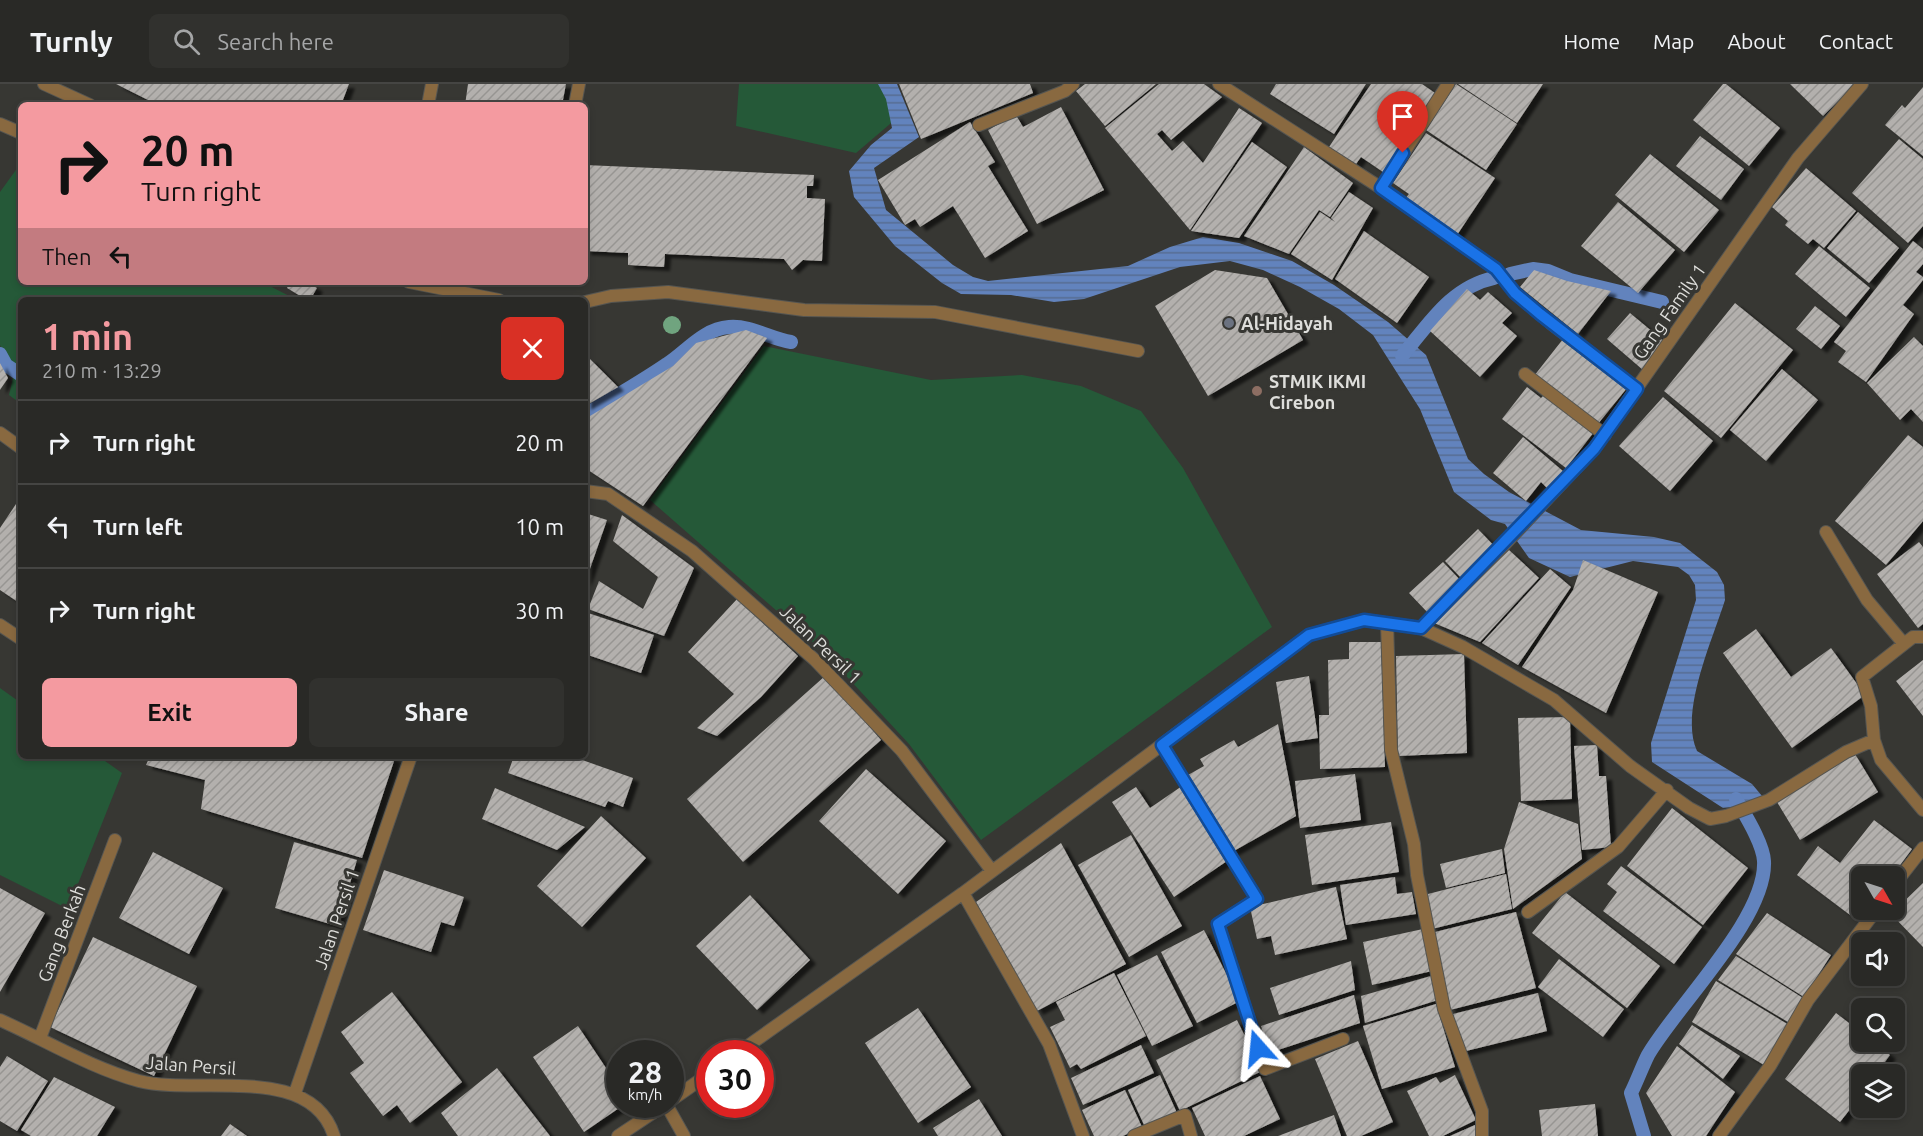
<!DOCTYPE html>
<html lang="en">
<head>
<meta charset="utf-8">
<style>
	body { margin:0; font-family:Ubuntu,sans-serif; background:#31312e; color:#f1f3f6; height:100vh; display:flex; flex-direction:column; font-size:22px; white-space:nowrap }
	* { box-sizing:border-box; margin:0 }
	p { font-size:20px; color:#a5a6a7 }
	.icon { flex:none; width:33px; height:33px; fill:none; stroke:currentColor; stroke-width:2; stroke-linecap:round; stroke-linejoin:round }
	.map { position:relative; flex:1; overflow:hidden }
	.side { position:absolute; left:18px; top:213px; width:570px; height:462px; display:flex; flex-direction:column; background:#292926; border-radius:9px; box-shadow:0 3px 9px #0003,0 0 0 2px #454543 }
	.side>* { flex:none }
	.hud { position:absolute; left:18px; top:18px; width:570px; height:183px; border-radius:9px; box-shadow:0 3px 9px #0003,0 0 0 2px #454543; background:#f49aa0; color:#111; overflow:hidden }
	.needle { width:39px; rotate:129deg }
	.fabs { position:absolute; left:1851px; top:782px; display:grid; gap:12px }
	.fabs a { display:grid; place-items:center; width:54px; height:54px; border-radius:9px; background:#292926; box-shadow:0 3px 9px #0003,0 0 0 2px #454543; font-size:30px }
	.speed { position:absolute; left:606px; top:956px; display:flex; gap:12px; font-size:30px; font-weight:700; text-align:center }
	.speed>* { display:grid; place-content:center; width:78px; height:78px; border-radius:50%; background:#292926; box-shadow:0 3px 9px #0003,0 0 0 2px #454543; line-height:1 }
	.speed small { font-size:15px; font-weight:400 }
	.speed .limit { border:9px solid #d22; background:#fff; color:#111 }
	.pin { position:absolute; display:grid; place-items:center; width:51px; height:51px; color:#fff; margin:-62px -26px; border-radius:50% 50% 50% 0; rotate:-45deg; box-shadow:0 0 6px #0007 }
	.pin .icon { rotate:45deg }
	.me { position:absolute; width:66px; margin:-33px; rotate:342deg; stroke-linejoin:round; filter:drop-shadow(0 0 4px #0008) }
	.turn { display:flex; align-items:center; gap:21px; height:126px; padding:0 24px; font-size:27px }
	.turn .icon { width:78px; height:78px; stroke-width:2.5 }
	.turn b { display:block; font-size:42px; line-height:51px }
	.then { display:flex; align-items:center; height:57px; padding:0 24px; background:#0003; gap:12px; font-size:22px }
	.round { display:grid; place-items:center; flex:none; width:63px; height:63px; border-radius:9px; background:#31312e }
	.headline { display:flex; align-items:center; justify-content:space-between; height:102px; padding:0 24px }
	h1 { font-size:36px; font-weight:700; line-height:45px; color:#f49aa0 }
	.action { display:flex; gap:12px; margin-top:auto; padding:12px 24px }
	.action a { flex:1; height:69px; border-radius:9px; background:#f49aa0; color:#111; font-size:24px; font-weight:700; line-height:69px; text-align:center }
	.action a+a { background:#31312e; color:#f1f3f6 }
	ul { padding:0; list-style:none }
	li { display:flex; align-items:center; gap:18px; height:84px; padding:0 24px; border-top:2px solid #454543 }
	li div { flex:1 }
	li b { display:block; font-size:22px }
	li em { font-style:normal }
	header { display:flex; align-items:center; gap:36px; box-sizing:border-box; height:84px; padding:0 30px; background:#292926; border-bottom:2px solid #454543 }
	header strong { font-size:28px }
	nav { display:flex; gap:33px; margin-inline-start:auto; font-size:21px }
	.search { width:420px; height:54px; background:#31312e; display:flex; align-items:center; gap:15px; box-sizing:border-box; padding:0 21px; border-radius:9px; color:#a5a6a7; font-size:22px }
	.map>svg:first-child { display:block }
	.green { fill:#255938 }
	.water { fill:url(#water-rules) }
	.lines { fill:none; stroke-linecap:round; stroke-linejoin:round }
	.stream { stroke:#6283bd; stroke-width:14 }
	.building { fill:url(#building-hatch); filter:url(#shadow) }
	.service-casing { stroke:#555551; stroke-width:14 }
	.minor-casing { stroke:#555551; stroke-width:14 }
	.service { stroke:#896940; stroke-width:12 }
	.minor { stroke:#896940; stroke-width:12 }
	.tree { fill:#70a47f }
	.route-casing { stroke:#114b97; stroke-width:15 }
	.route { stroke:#1a73e8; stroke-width:10 }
	.worship-dot { fill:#6b7280; stroke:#373733; stroke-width:2 }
	.education-dot { fill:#8d6e63; stroke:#373733; stroke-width:2 }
	.labels { text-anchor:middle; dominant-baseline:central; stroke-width:6; stroke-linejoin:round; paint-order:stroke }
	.street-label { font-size:18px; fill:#dededb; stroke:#373733 }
	.poi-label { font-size:18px; font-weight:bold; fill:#dededb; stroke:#373733; text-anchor:start }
</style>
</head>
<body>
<header>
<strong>Turnly</strong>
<div class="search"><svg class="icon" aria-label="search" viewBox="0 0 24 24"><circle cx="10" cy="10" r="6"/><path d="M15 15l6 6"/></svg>Search here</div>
<nav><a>Home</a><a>Map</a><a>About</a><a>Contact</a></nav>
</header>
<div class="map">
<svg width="1923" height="1052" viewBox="0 0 1923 1052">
	<defs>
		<pattern id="water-rules" width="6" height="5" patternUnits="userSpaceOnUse" patternTransform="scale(1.5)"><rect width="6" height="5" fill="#6283bd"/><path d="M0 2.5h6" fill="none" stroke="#576d92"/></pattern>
		<pattern id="building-hatch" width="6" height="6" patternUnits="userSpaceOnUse" patternTransform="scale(1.5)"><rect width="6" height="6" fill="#b3b0ad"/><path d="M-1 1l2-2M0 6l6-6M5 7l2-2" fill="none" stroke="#979592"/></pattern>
		<filter id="shadow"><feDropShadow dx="6" dy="4" stdDeviation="1.5" flood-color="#0009"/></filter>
	</defs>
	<rect width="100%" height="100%" fill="#373733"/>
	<!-- green -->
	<path class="green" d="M 739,0 L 891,0 L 904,28 L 856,69 L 736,42 Z
		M 21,79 L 21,198 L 262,198 L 297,216 L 21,216 L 21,320 L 9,311 L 13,294 L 0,261 L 0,108 Z
		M 764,262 L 931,296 L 1022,291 L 1081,302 L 1141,327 L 1183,384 L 1272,543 L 981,756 L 909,660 L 825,569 L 650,416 Z
		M 0,604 L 21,619 L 21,672 L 98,672 L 122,689 L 68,825 L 0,791 Z"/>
	<!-- water -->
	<path class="water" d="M 878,0 L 897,0 L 919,53 L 874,84 L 886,126 L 953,181 L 973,193 L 988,197 L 1128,182 L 1170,163 L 1203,153 L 1239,159 L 1292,177 L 1334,201 L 1388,238 L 1426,271 L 1468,375 L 1484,390 L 1509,408 L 1581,446 L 1654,453 L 1680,459 L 1717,488 L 1724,501 L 1725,516 C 1713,555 1679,628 1697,667 L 1752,700 L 1762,712 L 1742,722 L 1723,724 L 1652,678 L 1651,659 L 1696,516 L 1695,501 L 1689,491 L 1678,483 L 1633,477 L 1570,493 L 1529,474 L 1505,440 L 1491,436 L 1454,408 L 1420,325 L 1373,251 L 1339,225 L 1300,203 L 1263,186 L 1230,177 L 1180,183 L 1084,215 L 1054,218 L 1011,211 L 961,210 L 942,199 L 895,162 L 854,113 L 849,87 L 871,61 L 892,44 L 886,15 Z"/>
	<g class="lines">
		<!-- stream -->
		<path class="stream" d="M 1510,190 L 1533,185 L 1548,187 L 1570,196 L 1662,218
			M 0,270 L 6,281 L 21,291
			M 1402,272 C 1429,240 1451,203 1494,194
			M 585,331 C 612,314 641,298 667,280 C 687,267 703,245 729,243 C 750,241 771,255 791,258
			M 1644,1052 L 1631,1009 C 1637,997 1642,983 1648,971 C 1677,921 1767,834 1764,777 C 1763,759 1745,731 1736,715"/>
	</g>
	<!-- building -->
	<path class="building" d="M 116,0 L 349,0 L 341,21 L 158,21 Z
		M 468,0 L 566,0 L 562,21 L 465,21 Z
		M 899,0 L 1030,0 L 1033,9 L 921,55 Z
		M 1085,0 L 1156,0 L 1105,42 L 1076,7 Z
		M 1159,0 L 1204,0 L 1222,13 L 1171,56 L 1162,46 L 1157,50 L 1172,67 L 1183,57 L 1203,79 L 1239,24 L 1262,39 L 1190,146 L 1105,44 Z
		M 1276,0 L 1366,0 L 1334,50 L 1270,10 Z
		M 1371,0 L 1422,0 L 1435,9 L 1383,88 L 1361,73 L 1356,80 L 1329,63 Z
		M 1456,0 L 1517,40 L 1486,86 L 1426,46 Z
		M 1458,0 L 1543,0 L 1517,39 Z
		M 1723,0 L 1726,0 L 1780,44 L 1749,82 L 1693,36 Z
		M 1790,0 L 1855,0 L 1823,32 Z
		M 1923,3 L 1923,72 L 1885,41 L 1902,21 L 1905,24 Z
		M 1061,23 L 1104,106 L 1037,140 L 988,46 L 1016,31 L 1023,43 Z
		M 970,38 L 995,78 L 988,82 L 1028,147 L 985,174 L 953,122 L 920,143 L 915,135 L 905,141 L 878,96 Z
		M 1426,49 L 1495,94 L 1457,151 L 1404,116 L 1409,110 L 1393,99 Z
		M 1700,52 L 1744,85 L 1721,116 L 1676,82 Z
		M 1899,55 L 1923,75 L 1923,142 L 1908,159 L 1852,109 Z
		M 1252,58 L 1287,83 L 1239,154 L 1191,147 Z
		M 1304,63 L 1353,99 L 1330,133 L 1319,126 L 1289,170 L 1244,152 Z
		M 1650,70 L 1719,126 L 1684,168 L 1615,111 Z
		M 585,81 L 814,91 L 813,102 L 807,102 L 807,114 L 825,115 L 822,177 L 803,176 L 792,186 L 784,175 L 665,170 L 664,183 L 628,181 L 628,169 L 585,167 Z
		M 1806,84 L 1856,127 L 1824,164 L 1813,155 L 1808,160 L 1785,141 L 1788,137 L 1772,123 Z
		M 1349,108 L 1373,124 L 1332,196 L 1291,170 L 1320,128 L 1335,138 L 1331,134 Z
		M 1618,118 L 1675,166 L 1638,209 L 1581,162 Z
		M 1858,128 L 1899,164 L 1869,199 L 1827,164 Z
		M 1364,147 L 1429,193 L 1397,239 L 1335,195 Z
		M 1913,157 L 1923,165 L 1923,180 L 1916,188 L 1923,193 L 1923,196 L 1903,221 L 1914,230 L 1866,298 L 1838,278 L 1846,267 L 1834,258 Z
		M 1819,162 L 1870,204 L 1846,233 L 1795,190 Z
		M 1215,186 L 1267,194 L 1303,256 L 1208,312 L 1155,222 Z
		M 1534,186 L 1567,197 L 1611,207 L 1578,250 L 1520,203 Z
		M 290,198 L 306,198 L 317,204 L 310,216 L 307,216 L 287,204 Z
		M 1467,205 L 1480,216 L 1488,208 L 1512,229 L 1502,239 L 1517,252 L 1480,293 L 1430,247 Z
		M 1735,219 L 1793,266 L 1721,354 L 1664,307 Z
		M 1815,222 L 1840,242 L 1821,265 L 1796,245 Z
		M 1630,229 L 1666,259 L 1643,286 L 1607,255 Z
		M 746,246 L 767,254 L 643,422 L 585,384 L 585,335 L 673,282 L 696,259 Z
		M 1914,253 L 1923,262 L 1923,338 L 1911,325 L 1900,336 L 1867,299 Z
		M 1563,255 L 1627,304 L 1597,341 L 1534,292 Z
		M 590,275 L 618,303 L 585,322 L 585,279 Z
		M 0,279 L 8,294 L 0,306 Z
		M 1782,285 L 1818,316 L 1766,377 L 1730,346 Z
		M 1527,303 L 1541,314 L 1545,310 L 1594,348 L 1566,384 L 1502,335 Z
		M 1663,313 L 1713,357 L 1670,407 L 1619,362 Z
		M 1908,351 L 1923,363 L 1923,437 L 1886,481 L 1835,437 Z
		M 1523,353 L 1564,388 L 1549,406 L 1541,398 L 1526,417 L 1493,389 Z
		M 18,417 L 21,419 L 21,520 L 0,506 L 0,444 Z
		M 585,429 L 607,436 L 585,499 Z
		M 622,431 L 694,484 L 664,552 L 588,525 L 599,497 L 643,525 L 658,493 L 613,457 Z
		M 1478,445 L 1496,464 L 1463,496 L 1445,477 Z
		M 1919,458 L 1923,463 L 1923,540 L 1918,544 L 1877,490 Z
		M 1509,466 L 1539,494 L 1480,558 L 1434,539 Z
		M 1583,476 L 1658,508 L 1606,629 L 1522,583 L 1573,506 Z
		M 1443,478 L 1462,498 L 1429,530 L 1409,509 Z
		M 1550,485 L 1571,503 L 1518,581 L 1482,559 Z
		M 737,515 L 798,572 L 761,613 L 717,652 L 697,644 L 734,610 L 688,568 Z
		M 585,528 L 654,551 L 641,589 L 585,570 Z
		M 1756,545 L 1791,593 L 1831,564 L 1865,611 L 1792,664 L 1723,569 Z
		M 1349,558 L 1381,558 L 1385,683 L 1320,685 L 1319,631 L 1329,631 L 1328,576 L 1349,575 Z
		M 1464,570 L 1467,669 L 1398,672 L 1396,572 Z
		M 1923,576 L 1923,632 L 1896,597 Z
		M 825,592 L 881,656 L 743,778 L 687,715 Z
		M 1309,592 L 1318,654 L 1286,659 L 1276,598 Z
		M 1570,633 L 1572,715 L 1521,717 L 1518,634 Z
		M 1278,640 L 1296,732 L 1232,768 L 1188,691 L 1204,682 L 1200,675 L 1234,656 L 1238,663 Z
		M 1597,661 L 1599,692 L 1606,692 L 1611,763 L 1582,766 L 1574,662 Z
		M 1855,670 L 1878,708 L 1800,756 L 1777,718 Z
		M 150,672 L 388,672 L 395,674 L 362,774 L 201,725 L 205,696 L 146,681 Z
		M 514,672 L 571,672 L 633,694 L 623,723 L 608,717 L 605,723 L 508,689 Z
		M 866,685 L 946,757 L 898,810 L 819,737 Z
		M 1355,690 L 1361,736 L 1300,744 L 1295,697 Z
		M 1182,702 L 1230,775 L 1174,813 L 1112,718 L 1136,703 L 1150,724 Z
		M 495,704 L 585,743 L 557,766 L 482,735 Z
		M 1519,718 L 1578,740 L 1582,775 L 1513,825 L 1504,765 Z
		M 1672,724 L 1748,784 L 1703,841 L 1627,782 Z
		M 601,732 L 646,774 L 582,843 L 537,802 Z
		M 1874,736 L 1912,765 L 1892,792 L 1862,792 L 1862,825 L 1867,825 L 1858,837 L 1797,791 L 1818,762 L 1840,779 Z
		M 1391,738 L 1399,788 L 1312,801 L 1305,751 Z
		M 1131,751 L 1182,842 L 1129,873 L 1078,781 Z
		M 294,758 L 357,776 L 337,842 L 275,824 Z
		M 1061,759 L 1126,880 L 1037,927 L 976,818 Z
		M 1502,765 L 1505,789 L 1446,804 L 1440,780 Z
		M 153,768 L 223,804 L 189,870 L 119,834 Z
		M 1621,782 L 1702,843 L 1674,880 L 1603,827 L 1617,808 L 1607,800 Z
		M 384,786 L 464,813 L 454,842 L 441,838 L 431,868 L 363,846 Z
		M 1506,790 L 1512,825 L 1432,845 L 1424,811 Z
		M 1395,793 L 1397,810 L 1412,808 L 1416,830 L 1346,841 L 1340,801 Z
		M 1923,799 L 1923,863 L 1891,830 Z
		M 1336,803 L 1347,855 L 1275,871 L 1271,852 L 1257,855 L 1250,823 Z
		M 0,804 L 45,829 L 0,908 Z
		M 1565,808 L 1660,882 L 1627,924 L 1532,849 Z
		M 750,811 L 810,876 L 757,926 L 696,862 Z
		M 1516,828 L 1536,904 L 1450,926 L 1431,849 Z
		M 1767,829 L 1831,871 L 1804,913 L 1736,870 Z
		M 1423,845 L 1432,887 L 1372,901 L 1363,858 Z
		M 1204,846 L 1240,917 L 1197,939 L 1161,868 Z
		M 93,853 L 197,902 L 154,992 L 50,943 Z
		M 1157,871 L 1193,942 L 1152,962 L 1117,891 Z
		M 1736,872 L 1803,914 L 1788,938 L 1718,896 Z
		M 1559,875 L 1624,925 L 1603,953 L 1538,903 Z
		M 1351,877 L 1355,906 L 1279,931 L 1270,904 Z
		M 1114,889 L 1146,952 L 1081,985 L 1077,980 L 1070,984 L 1050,943 L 1065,936 L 1056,918 Z
		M 1431,892 L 1438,916 L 1365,939 L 1361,912 Z
		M 1716,897 L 1789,941 L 1764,981 L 1692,938 Z
		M 392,908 L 462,998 L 410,1039 L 397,1021 L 383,1032 L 350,989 L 364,979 L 341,948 Z
		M 1538,909 L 1547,947 L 1462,968 L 1453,930 Z
		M 1354,911 L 1360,939 L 1269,969 L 1261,942 Z
		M 1436,920 L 1455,983 L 1382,1005 L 1363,942 Z
		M 918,924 L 971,1003 L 918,1039 L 865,959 Z
		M 1836,929 L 1862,949 L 1862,957 L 1872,957 L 1890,971 L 1876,990 L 1862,990 L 1862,1010 L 1840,1038 L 1785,995 Z
		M 1237,936 L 1262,987 L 1180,1027 L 1156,976 Z
		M 1692,941 L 1740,972 L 1723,995 L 1679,960 Z
		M 578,942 L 620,1005 L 620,1020 L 625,1020 L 584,1048 L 533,973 Z
		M 1358,957 L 1393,1038 L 1361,1052 L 1347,1052 L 1315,975 Z
		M 1141,961 L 1154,989 L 1083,1021 L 1071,994 Z
		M 1677,962 L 1735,1008 L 1706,1052 L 1672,1052 L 1646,1009 Z
		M 7,972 L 48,997 L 17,1047 L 0,1037 L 0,983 Z
		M 497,984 L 550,1052 L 458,1052 L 441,1029 Z
		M 1160,991 L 1177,1029 L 1145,1043 L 1128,1006 Z
		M 1455,991 L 1476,1036 L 1443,1052 L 1429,1052 L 1407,1007 L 1436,993 L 1440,999 Z
		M 1260,992 L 1280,1035 L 1244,1052 L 1205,1052 L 1192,1024 Z
		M 54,993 L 115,1023 L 97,1052 L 31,1052 L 21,1046 Z
		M 1125,1006 L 1142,1043 L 1123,1052 L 1094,1052 L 1082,1026 Z
		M 979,1015 L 1002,1052 L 938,1052 L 933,1044 Z
		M 1595,1020 L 1598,1052 L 1542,1052 L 1539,1026 Z
		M 1334,1031 L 1341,1052 L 1278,1052 Z
		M 230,1040 L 247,1052 L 221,1052 Z
		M 1475,1041 L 1475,1052 L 1450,1052 Z"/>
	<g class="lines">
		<!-- service casing -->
		<g class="service-casing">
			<path id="service" d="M 44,0 L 90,21
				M 428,21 L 432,0
				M 575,21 L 579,0
				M 0,40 L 21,49
				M 409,198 L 499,216
				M 585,218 L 611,212 L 668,208 L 804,226 L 935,228 L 1138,267
				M 1525,290 L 1605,351
				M 0,349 L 21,364
				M 0,541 L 21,555"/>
		</g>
		<!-- minor casing -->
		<g class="minor-casing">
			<path id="minor" d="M 1219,0 L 1381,104 L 1496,185 L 1515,209 L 1553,241 L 1637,305
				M 979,41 L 1065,7 L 1073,0
				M 1381,104 L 1448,0
				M 585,407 L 608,410 L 692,467 L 815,576 L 902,667 L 992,787
				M 1826,448 L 1867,516 L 1904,560 L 1913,553 L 1923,553
				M 1387,539 L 1391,666 L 1414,760 L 1417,791 L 1444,925 L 1482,1027 L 1482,1052
				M 1421,544 L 1504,461 L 1594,365 L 1798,74 L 1862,0
				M 1904,560 L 1862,593 L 1871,622 L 1874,656 L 1881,676 L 1923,726
				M 1162,661 L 1257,815 L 1218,840 L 1265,985 L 1343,955
				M 1894,801 L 1923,764
				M 963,809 L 1049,960 L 1083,1052
				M 1528,828 L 1618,763 L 1667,706
				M 0,936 C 45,956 91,984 139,997 C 197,1012 311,978 334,1052
				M 40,954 L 115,756
				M 738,969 L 963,809 L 1309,551 L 1364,536 L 1421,544 L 1463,563 L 1554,616 L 1630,682 L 1689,724 L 1710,735 L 1726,732 L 1769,716 L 1846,668 L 1874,656
				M 295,1009 L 411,672
				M 670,1017 L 710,989
				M 666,1020 L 684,1052
				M 618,1052 L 666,1020
				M 1134,1052 L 1185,1031 L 1191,1052
				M 1719,1052 L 1770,982 L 1808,916 L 1877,825"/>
		</g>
		<!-- service -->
		<use href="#service" class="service"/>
		<!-- minor -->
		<use href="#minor" class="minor"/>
	</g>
	<!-- trees -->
	<circle class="tree" cx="672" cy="241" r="9"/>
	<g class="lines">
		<!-- route casing -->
		<g class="route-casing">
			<path id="route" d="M 1258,964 L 1218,840 L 1257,815 L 1162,661 L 1309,551 L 1364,536 L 1421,544 L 1594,365 L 1637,305 L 1540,230 L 1515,209 L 1496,185 L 1381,104 L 1403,69"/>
		</g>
		<!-- route -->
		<use href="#route" class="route"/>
	</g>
	<!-- markers -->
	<circle class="worship-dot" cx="1229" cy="239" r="6"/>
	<circle class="education-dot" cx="1257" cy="307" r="6"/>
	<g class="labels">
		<!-- street labels -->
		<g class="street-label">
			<text transform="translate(1669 227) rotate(-55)">Gang Family 1</text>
			<text transform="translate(821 560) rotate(44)">Jalan Persil 1</text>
			<text transform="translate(336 835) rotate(-71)">Jalan Persil 1</text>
			<text transform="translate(61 849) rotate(-69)">Gang Berkah</text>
			<text transform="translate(191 981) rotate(4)">Jalan Persil</text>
		</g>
		<!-- poi labels -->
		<g class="poi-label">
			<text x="1241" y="239">Al-Hidayah</text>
			<text x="1269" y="297">STMIK IKMI<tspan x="1269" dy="21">Cirebon</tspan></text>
		</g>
	</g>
</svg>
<div class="fabs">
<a><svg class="needle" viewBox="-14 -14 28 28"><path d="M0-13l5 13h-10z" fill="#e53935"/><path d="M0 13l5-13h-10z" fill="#a5a6a7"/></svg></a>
<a><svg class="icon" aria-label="sound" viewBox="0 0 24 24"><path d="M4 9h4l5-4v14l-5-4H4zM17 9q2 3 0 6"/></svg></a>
<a><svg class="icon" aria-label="search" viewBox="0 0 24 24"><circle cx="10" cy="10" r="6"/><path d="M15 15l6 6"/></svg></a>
<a><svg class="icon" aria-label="layers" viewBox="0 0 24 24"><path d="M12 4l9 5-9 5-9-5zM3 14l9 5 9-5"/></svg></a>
</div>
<div class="speed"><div>28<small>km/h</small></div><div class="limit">30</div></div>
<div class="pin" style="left:1403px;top:69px;background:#d93025"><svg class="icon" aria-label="arrive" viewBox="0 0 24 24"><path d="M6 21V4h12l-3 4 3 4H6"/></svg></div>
<svg class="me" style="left:1258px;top:964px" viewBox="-20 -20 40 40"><path d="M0-17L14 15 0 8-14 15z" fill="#1a73e8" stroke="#fff" stroke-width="4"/></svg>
<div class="hud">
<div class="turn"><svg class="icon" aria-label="right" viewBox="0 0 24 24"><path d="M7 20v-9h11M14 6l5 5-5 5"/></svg><div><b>20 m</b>Turn right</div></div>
<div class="then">Then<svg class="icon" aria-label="left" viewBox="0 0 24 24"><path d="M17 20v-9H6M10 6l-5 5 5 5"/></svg></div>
</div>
<section class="side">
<div class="headline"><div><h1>1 min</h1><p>210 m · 13:29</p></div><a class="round" style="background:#d93025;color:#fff"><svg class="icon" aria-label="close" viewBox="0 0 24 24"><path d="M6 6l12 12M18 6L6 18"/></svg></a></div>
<ul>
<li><svg class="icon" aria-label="right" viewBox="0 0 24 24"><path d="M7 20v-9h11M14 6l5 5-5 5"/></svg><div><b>Turn right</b></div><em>20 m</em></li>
<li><svg class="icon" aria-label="left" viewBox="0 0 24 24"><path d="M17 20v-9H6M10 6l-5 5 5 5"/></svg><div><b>Turn left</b></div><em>10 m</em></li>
<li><svg class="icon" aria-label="right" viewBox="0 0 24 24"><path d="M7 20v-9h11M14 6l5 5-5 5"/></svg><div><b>Turn right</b></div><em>30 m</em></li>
</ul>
<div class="action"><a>Exit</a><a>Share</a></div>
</section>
</div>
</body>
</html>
